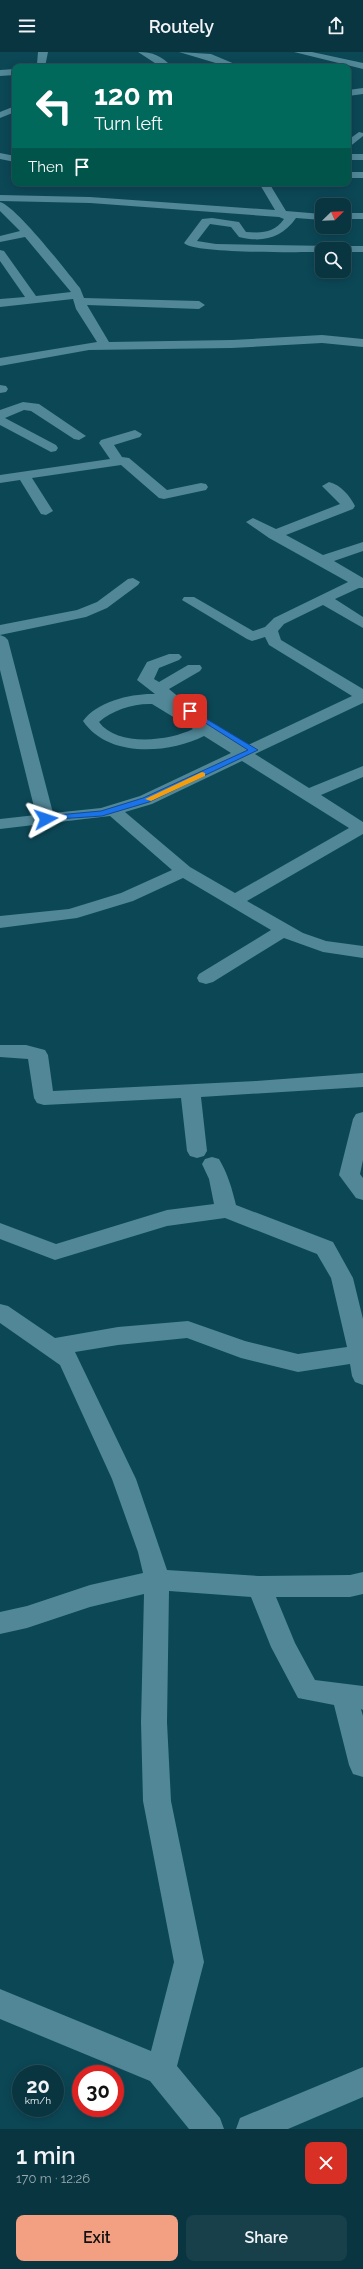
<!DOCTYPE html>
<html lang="en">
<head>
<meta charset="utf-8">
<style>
	body { margin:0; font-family:Raleway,sans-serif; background:#17404b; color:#f1f3f6; height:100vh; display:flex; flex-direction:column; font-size:15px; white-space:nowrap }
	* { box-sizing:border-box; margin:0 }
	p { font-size:13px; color:#99abb1 }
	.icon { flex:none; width:22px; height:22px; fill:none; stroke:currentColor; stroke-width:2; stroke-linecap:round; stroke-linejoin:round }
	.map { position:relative; height:2077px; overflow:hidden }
	.panel { display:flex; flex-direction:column; background:#093540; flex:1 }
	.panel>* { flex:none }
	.top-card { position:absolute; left:12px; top:12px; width:339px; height:122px; border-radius:8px; box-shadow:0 2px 10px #0003,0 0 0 1px #295059; background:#00695c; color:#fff; overflow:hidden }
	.needle { width:26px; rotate:67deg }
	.fabs { position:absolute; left:315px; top:146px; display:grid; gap:8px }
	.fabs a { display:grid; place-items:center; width:36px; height:36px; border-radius:8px; background:#093540; box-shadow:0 2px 10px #0003,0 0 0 1px #295059; font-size:20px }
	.speed { position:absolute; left:12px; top:2013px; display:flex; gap:8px; font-size:20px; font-weight:700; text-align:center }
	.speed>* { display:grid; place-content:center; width:52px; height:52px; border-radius:50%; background:#093540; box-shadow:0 2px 10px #0003,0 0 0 1px #295059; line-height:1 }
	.speed small { font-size:10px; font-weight:400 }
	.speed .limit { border:6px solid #d22; background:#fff; color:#111 }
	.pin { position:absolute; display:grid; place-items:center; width:34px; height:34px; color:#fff; margin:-17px; border-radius:8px; box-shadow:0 2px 6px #0006 }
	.me { position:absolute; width:44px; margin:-22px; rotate:85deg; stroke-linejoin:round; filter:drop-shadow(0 0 3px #0008) }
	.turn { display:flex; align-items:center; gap:14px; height:84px; padding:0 16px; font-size:18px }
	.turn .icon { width:52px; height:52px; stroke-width:2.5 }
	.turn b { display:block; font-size:28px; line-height:34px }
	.then { display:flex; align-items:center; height:38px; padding:0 16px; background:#0003; gap:8px; font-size:15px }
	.round { display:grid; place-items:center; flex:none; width:42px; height:42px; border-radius:8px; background:#17404b }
	.summary { display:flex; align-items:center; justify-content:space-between; height:68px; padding:0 16px }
	h1 { font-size:24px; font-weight:600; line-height:30px }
	.cta { display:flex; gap:8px; margin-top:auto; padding:8px 16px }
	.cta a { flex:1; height:46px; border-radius:8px; background:#f39f82; color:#111; font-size:16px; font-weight:600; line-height:46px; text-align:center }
	.cta a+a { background:#17404b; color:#f1f3f6 }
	header { display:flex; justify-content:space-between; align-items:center; height:52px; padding:0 16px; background:#093540; font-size:18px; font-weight:600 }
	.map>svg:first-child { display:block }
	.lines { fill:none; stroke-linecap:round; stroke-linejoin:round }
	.minor { fill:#518797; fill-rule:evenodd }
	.route { fill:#1a73e8; stroke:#114b97 }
	.slow { fill:#f59e0b }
</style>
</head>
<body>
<header><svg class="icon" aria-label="menu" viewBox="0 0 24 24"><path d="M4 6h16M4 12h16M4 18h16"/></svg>Routely<svg class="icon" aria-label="share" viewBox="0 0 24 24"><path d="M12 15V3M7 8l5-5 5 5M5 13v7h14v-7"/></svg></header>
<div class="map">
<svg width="363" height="2077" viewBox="0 0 363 2077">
	<rect width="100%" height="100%" fill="#0c4756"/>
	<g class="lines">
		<!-- minor -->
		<path class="minor" d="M 38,0 L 48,0 L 45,15 L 33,15 L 37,12 Z
			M 138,0 C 153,0 162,4 172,15 L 161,15 Z
			M 179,0 L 211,2 L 242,15 L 229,15 Z
			M 294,0 L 312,0 L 363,11 L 363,17 Z
			M 15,17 L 15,23 L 0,24 L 0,18 Z
			M 363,36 L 363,42 L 348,44 L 348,38 Z
			M 15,54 L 15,60 L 0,66 L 0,60 Z
			M 359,80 L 363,81 L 363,84 L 348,96 L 348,88 Z
			M 0,101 L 15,104 L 15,110 L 0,107 Z
			M 348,102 L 363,102 L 363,108 L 348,108 Z
			M 348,120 L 363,120 L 363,126 L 348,126 Z
			M 259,131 L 269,131 L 286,159 L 322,162 L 322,168 L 296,166 C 282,186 263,191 239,185 L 231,175 L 210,172 L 197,189 L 216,192 L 332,194 L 338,197 L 322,197 L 322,200 C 303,200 193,202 184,191 L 202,167 L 212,166 L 239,170 L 246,180 C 263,181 274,181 284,167 L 279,165 L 90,151 L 0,149 L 0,143 L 90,145 L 275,158 Z
			M 0,150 C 16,154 67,220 80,236 L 84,246 L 199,249 L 205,253 L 199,257 L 87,253 L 109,290 L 232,288 L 322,283 L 363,287 L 363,295 L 322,291 L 232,296 L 89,298 L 0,314 L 0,306 L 97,290 L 76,257 L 73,247 L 0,255 L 0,247 L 25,245 L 0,209 L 0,198 L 4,199 L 36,244 L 71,240 L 25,185 L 0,190 L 0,184 L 20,179 L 0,159 Z
			M 344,161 L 363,161 L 363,167 L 344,167 Z
			M 344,194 L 363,194 L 363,200 L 344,200 L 344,197 L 338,197 Z
			M 0,333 L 6,334 L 8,337 L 6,340 L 0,341 Z
			M 23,350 L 39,352 L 86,384 L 79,388 L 74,387 L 31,359 L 24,358 L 5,366 L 56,393 L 58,396 L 56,399 L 51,400 L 0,373 L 0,358 Z
			M 135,378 L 142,382 L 140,385 L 114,393 L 122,405 L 129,406 L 167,438 L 201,431 L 206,432 L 208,435 L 206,438 L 164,447 L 159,446 L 121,413 L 32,426 L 53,459 L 46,463 L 41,462 L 20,428 L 0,431 L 0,423 L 110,407 L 99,391 L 101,388 Z
			M 329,430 C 341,433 350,444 355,454 L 353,457 L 286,483 L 323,503 L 363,490 L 363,499 L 334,509 L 363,526 L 363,536 L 359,536 L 335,547 L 363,565 L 363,576 L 323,553 L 284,572 L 278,579 L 281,588 L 363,637 L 363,651 L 255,702 L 309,736 L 363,714 L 363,725 L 321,743 L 363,770 L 363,782 L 247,849 L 303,881 L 326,889 L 363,894 L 363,906 L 323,900 L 284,886 L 213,930 L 206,932 L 199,930 L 197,926 L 199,922 L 271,878 L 183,826 L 133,849 L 77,866 L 0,876 L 0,864 L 69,857 L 121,841 L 172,818 L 110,764 L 0,777 L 0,767 L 36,763 L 0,618 L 0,583 L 5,585 L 8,588 L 53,761 L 101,756 L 140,744 L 231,701 L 204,684 C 168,702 108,706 83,669 C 97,649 133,641 155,642 L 137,628 L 147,610 L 169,602 L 179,602 L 182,605 L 179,608 L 159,616 L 154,627 L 159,630 L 188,613 L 200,613 L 202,616 L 200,619 L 169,637 L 181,647 L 174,651 L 244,695 L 352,644 L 269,593 L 265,585 L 252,589 L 247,587 L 182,548 L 184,545 L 194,545 L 253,579 L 265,575 L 274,566 L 348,530 L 269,486 L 246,470 L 253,466 L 276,477 L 340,452 L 322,434 ZM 152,652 L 193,677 C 169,689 117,695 99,670 C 112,658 135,651 152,652 ZM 242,709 L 349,776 L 235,841 L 190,815 L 125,760 L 152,752 Z
			M 133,526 L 140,530 L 138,533 L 107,556 L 86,565 L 0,583 L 0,573 L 77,558 L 97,550 L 128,527 Z
			M 0,993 L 26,993 L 45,998 L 48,1003 L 53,1039 L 256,1029 L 363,1021 L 363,1035 L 201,1045 L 207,1099 L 204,1104 L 197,1106 L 190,1104 L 187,1099 L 181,1046 L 44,1053 L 37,1051 L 34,1046 L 28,1007 L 0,1005 Z
			M 363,1060 L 363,1108 L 360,1122 L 363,1126 L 363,1148 L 356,1146 L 339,1123 L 353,1067 L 356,1062 Z
			M 212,1105 L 219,1107 C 228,1122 232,1137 236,1153 L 333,1190 L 353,1226 L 363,1267 L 363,1333 L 355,1330 L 352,1324 L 350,1312 L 298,1320 L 241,1306 L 187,1286 L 118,1293 L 75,1300 L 136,1427 L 167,1518 L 259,1524 L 350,1523 L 363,1520 L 363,1542 L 350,1545 L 276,1545 L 295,1591 L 315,1628 L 363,1634 L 363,1658 L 361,1657 L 363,1664 L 363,1725 L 353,1722 L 349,1713 L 334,1653 L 298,1646 L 271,1595 L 251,1545 L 169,1539 L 167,1670 L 171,1749 L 204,1910 L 177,2014 L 220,2066 L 224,2077 L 189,2077 L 150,2029 L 0,1967 L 0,1937 L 151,1999 L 174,1910 L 143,1749 L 141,1670 L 144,1542 L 90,1555 L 27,1576 L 0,1582 L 0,1560 L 27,1554 L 90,1533 L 143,1521 L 138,1500 L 112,1427 L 60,1313 L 0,1271 L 0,1252 L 8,1254 L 55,1286 L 118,1275 L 188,1269 L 245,1289 L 298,1302 L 347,1295 L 331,1226 L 317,1202 L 225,1166 L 167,1174 L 55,1208 L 0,1187 L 0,1171 L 56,1192 L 167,1158 L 214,1152 L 209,1127 L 202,1112 L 205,1107 Z
			M 363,2015 L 363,2045 L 288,2077 L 236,2077 L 240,2066 Z"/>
	</g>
	<!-- route -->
	<path class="route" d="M 190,657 L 258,698 L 149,750 L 102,764 L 43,768 L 43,765 L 46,764 L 101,759 L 143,746 L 248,698 L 188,660 L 188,657 Z"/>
	<!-- slow -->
	<path class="slow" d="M 202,720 L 205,721 L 205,724 L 151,749 L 145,747 Z"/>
</svg>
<div class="fabs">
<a><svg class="needle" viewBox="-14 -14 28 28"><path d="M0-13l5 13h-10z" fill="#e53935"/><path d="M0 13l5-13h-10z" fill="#99abb1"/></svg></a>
<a><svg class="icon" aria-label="search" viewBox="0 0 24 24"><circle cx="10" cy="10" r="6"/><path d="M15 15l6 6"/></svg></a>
</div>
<div class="speed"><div>20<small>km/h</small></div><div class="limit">30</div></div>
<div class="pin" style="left:190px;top:659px;background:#d93025"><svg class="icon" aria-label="arrive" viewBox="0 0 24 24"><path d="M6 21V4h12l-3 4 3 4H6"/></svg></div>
<svg class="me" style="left:46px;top:767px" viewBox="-20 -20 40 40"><path d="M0-17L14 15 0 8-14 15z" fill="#1a73e8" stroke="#fff" stroke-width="4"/></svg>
<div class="top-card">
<div class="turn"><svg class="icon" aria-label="left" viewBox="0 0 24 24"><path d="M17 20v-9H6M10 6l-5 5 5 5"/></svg><div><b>120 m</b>Turn left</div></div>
<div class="then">Then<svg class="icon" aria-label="arrive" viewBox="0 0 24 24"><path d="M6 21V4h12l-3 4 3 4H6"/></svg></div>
</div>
</div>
<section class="panel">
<div class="summary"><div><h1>1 min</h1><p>170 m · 12:26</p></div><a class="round" style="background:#d93025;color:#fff"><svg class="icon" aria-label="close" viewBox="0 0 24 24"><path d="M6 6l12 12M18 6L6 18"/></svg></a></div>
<div class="cta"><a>Exit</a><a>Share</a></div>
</section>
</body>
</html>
